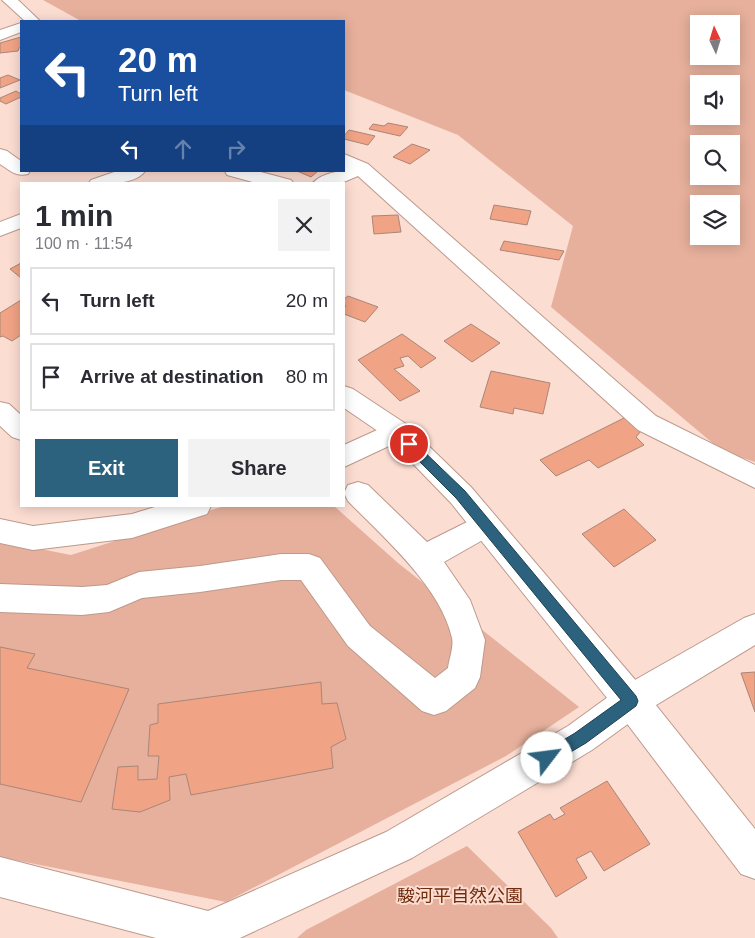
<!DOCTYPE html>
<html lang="en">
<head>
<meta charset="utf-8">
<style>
	body { margin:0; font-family:Helvetica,"Noto Sans JP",sans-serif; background:#f2f2f3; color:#2b2b33; height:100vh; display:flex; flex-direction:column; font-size:19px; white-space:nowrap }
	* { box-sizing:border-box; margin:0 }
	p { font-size:16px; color:#7c7c81 }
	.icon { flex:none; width:28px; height:28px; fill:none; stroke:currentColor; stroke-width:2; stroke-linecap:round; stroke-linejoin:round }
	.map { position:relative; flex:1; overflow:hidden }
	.sheet { position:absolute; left:20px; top:182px; width:325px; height:325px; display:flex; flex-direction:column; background:#fff; border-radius:0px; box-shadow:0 2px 12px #0003 }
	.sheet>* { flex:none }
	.hud { position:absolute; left:20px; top:20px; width:325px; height:152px; border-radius:0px; box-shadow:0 2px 12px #0003; background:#1a4fa0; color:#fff; overflow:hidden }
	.needle { width:32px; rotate:356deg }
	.tools { position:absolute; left:690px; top:15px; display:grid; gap:10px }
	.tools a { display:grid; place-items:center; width:50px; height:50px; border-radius:0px; background:#fff; box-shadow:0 2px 12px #0003; font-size:25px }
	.pin { position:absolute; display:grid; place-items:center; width:42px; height:42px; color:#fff; margin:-21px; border:2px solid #fff; border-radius:50%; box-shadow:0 1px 5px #0007 }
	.me { position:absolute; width:55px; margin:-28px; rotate:60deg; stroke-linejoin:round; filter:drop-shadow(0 0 4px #0008) }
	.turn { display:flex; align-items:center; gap:18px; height:105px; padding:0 15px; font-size:22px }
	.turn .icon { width:65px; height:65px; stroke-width:2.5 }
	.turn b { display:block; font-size:35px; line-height:42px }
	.lanes { display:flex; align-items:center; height:48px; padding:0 15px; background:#0003; justify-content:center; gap:25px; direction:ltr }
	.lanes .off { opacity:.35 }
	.round { display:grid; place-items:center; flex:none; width:52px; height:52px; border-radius:0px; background:#f2f2f3 }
	.headline { display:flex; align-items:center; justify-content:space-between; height:85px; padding:0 15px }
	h1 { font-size:30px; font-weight:600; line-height:38px }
	.cta { display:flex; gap:10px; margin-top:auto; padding:10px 15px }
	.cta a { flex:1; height:58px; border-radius:0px; background:#2c627d; color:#fff; font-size:20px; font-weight:600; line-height:58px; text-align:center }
	.cta a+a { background:#f2f2f3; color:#2b2b33 }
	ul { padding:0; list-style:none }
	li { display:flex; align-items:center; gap:15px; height:68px; margin:0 10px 8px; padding:0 5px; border:2px solid #e1e1e2; border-radius:0px }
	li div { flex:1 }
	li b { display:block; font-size:19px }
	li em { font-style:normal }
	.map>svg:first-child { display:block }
	.green { fill:#e6b09c; fill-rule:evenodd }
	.building { fill:#f1a385; stroke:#a98679 }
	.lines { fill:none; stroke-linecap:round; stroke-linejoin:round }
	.minor-casing { stroke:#bd998c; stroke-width:2 }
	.tertiary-casing { stroke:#bd998c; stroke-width:2 }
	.minor { fill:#fff; fill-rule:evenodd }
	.tertiary { fill:#fff; fill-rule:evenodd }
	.route { fill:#2c627d; stroke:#1d4051 }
	.labels { text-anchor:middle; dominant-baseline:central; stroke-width:4; stroke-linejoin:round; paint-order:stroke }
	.near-park-label { font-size:18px; fill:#702b0d; stroke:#fcddd2 }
</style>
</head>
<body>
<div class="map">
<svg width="755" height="938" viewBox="0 0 755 938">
	<rect width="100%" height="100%" fill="#fcddd2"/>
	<!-- green -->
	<path class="green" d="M 43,0 L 755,0 L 755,462 L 722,451 L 551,307 L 573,226 L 458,135 L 344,90 L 344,21 L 81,21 ZM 699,24 L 731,24 L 731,56 L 699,56 ZM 699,84 L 731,84 L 731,116 L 699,116 ZM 699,144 L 731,144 L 731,176 L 699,176 ZM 699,204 L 731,204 L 731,236 L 699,236 Z
		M 224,506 L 334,506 L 398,563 L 579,707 L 506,756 L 226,902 L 0,857 L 0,541 L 71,555 Z
		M 467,846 L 551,928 L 558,938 L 297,938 L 306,930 Z"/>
	<!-- building -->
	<path class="building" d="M 21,37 L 21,47 L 19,48 L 18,51 L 0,53 L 0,43 Z
		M 8,75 L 20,80 L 0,88 L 0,78 Z
		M 16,91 L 21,94 L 21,97 L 6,104 L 0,101 L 0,98 Z
		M 388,123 L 408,127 L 400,136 L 369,129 L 373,124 L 384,126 Z
		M 349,130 L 375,136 L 368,145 L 344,139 L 344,136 Z
		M 412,144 L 430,150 L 410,164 L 393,157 Z
		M 297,171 L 318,171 L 311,177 Z
		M 494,205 L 531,211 L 527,225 L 490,219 Z
		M 398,215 L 401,232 L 374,234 L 372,216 Z
		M 504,241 L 564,251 L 559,260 L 500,250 Z
		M 21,263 L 21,278 L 10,269 Z
		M 348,296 L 378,307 L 365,322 L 344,314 L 344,308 L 346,306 L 344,305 L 344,299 Z
		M 21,300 L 21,335 L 12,341 L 3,336 L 0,337 L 0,313 Z
		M 471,324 L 500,343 L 472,362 L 444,341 Z
		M 402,334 L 436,358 L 421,368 L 408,356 L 400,358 L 404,366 L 394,369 L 420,391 L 400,401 L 358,360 Z
		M 491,371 L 550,383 L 543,414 L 514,408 L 513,414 L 480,407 Z
		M 626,417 L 641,431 L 636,437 L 644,445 L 598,468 L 589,460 L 556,476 L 540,460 Z
		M 624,509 L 656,540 L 614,567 L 582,534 Z
		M 0,647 L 35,654 L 27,668 L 129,689 L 81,802 L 0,784 Z
		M 755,672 L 755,712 L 741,673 Z
		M 321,682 L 322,704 L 337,703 L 346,739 L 331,747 L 333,768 L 191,795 L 186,774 L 169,777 L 170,800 L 140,812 L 112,809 L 118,767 L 138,766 L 138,780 L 157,779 L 159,756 L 148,756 L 150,725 L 158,723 L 158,704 Z
		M 607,781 L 650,844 L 604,871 L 591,851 L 576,859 L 587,878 L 556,897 L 518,832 L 550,814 L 554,820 L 565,814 L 560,808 Z"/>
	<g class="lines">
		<!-- minor casing -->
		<g class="minor-casing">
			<path id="minor" d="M 2,0 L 18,0 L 40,21 L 25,21 Z
				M 21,23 L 21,32 L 0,40 L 0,30 Z
				M 344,154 L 368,164 L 656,416 L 755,465 L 755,488 L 638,430 L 358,176 L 339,184 L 312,184 C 318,176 334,171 344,171 Z
				M 117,171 L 145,171 C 136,185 104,184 88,184 L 91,180 Z
				M 225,171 L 257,171 L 291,180 L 294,184 L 260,184 L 227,175 Z
				M 21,214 L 21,228 L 0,236 L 0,222 Z
				M 0,402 L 9,404 L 21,415 L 21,440 L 12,437 L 0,426 Z
				M 397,421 L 406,424 L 410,431 L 406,438 L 344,467 L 344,445 Z
				M 358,482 L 368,485 L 427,542 L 485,513 L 495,517 L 500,525 L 495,533 L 444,562 L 470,600 L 485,640 L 480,677 L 475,688 L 446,711 L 434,715 L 422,711 L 348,646 L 301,580 L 281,580 L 200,592 L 142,598 L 109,612 L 82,615 L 0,612 L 0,584 L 82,587 L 107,585 L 139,572 L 200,566 L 281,554 L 309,554 L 320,558 L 370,626 L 435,678 L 448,668 C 449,659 454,647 452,638 C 441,587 383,537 348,501 L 344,493 L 348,485 Z
				M 158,506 L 211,506 L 207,514 L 132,538 L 33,550 L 0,543 L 0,519 L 33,526 L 132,514 Z
				M 755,614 L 755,645 L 643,713 L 592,750 L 412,858 L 240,938 L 156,938 L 0,897 L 0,857 L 208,911 L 386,832 L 568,726 L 619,689 L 744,618 Z"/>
		</g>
		<!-- tertiary casing -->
		<g class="tertiary-casing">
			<path id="tertiary" d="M 0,149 L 7,151 L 21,161 L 21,171 L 30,171 L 28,174 C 16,177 9,170 0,164 Z
				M 344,386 L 353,389 L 406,424 L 471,487 L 643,689 L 755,829 L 755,879 L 741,874 L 619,713 L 451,503 L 388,438 L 344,408 Z"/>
		</g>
		<!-- minor -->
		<use href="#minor" class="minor"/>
		<!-- tertiary -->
		<use href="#tertiary" class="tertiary"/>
	</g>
	<!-- route -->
	<path class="route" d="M 409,440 L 413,441 L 465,491 L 636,696 L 638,701 L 636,706 L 586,743 L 552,763 L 547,765 L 542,763 L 540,758 L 542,753 L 575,733 L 621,700 L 456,498 L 405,447 L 404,444 L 405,441 Z"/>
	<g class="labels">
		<!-- near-park labels -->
		<g class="near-park-label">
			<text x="460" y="896">駿河平自然公園</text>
		</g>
	</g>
</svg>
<div class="tools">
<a><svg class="needle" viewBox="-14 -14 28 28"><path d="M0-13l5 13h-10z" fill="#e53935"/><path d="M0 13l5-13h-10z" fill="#7c7c81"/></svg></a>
<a><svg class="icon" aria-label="sound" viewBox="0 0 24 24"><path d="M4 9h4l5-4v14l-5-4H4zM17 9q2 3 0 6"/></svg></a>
<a><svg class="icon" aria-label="search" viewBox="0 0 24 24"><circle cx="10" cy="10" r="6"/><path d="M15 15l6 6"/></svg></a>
<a><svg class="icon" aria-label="layers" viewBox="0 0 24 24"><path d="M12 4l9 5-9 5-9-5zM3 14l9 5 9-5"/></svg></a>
</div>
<div class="pin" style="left:409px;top:444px;background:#d93025"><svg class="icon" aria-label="arrive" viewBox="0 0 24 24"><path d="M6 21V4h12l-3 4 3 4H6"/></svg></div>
<svg class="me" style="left:547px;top:758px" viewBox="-20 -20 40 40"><circle r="19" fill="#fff"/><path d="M0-13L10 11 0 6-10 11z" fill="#2c627d"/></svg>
<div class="hud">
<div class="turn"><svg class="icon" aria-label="left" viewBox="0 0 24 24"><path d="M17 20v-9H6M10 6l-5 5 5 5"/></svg><div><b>20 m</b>Turn left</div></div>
<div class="lanes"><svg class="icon" aria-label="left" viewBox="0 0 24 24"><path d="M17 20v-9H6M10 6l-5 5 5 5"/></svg><svg class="icon off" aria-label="ahead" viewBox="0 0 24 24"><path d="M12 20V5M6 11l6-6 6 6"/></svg><svg class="icon off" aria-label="right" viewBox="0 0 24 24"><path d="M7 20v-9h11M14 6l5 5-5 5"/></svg></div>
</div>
<section class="sheet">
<div class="headline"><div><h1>1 min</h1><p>100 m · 11:54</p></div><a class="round"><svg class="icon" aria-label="close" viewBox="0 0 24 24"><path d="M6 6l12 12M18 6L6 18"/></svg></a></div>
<ul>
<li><svg class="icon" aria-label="left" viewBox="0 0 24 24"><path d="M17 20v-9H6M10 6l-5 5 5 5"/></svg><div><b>Turn left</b></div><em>20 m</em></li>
<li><svg class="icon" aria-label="arrive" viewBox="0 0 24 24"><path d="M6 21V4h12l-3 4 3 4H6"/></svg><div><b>Arrive at destination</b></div><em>80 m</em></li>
</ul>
<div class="cta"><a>Exit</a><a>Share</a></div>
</section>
</div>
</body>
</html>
